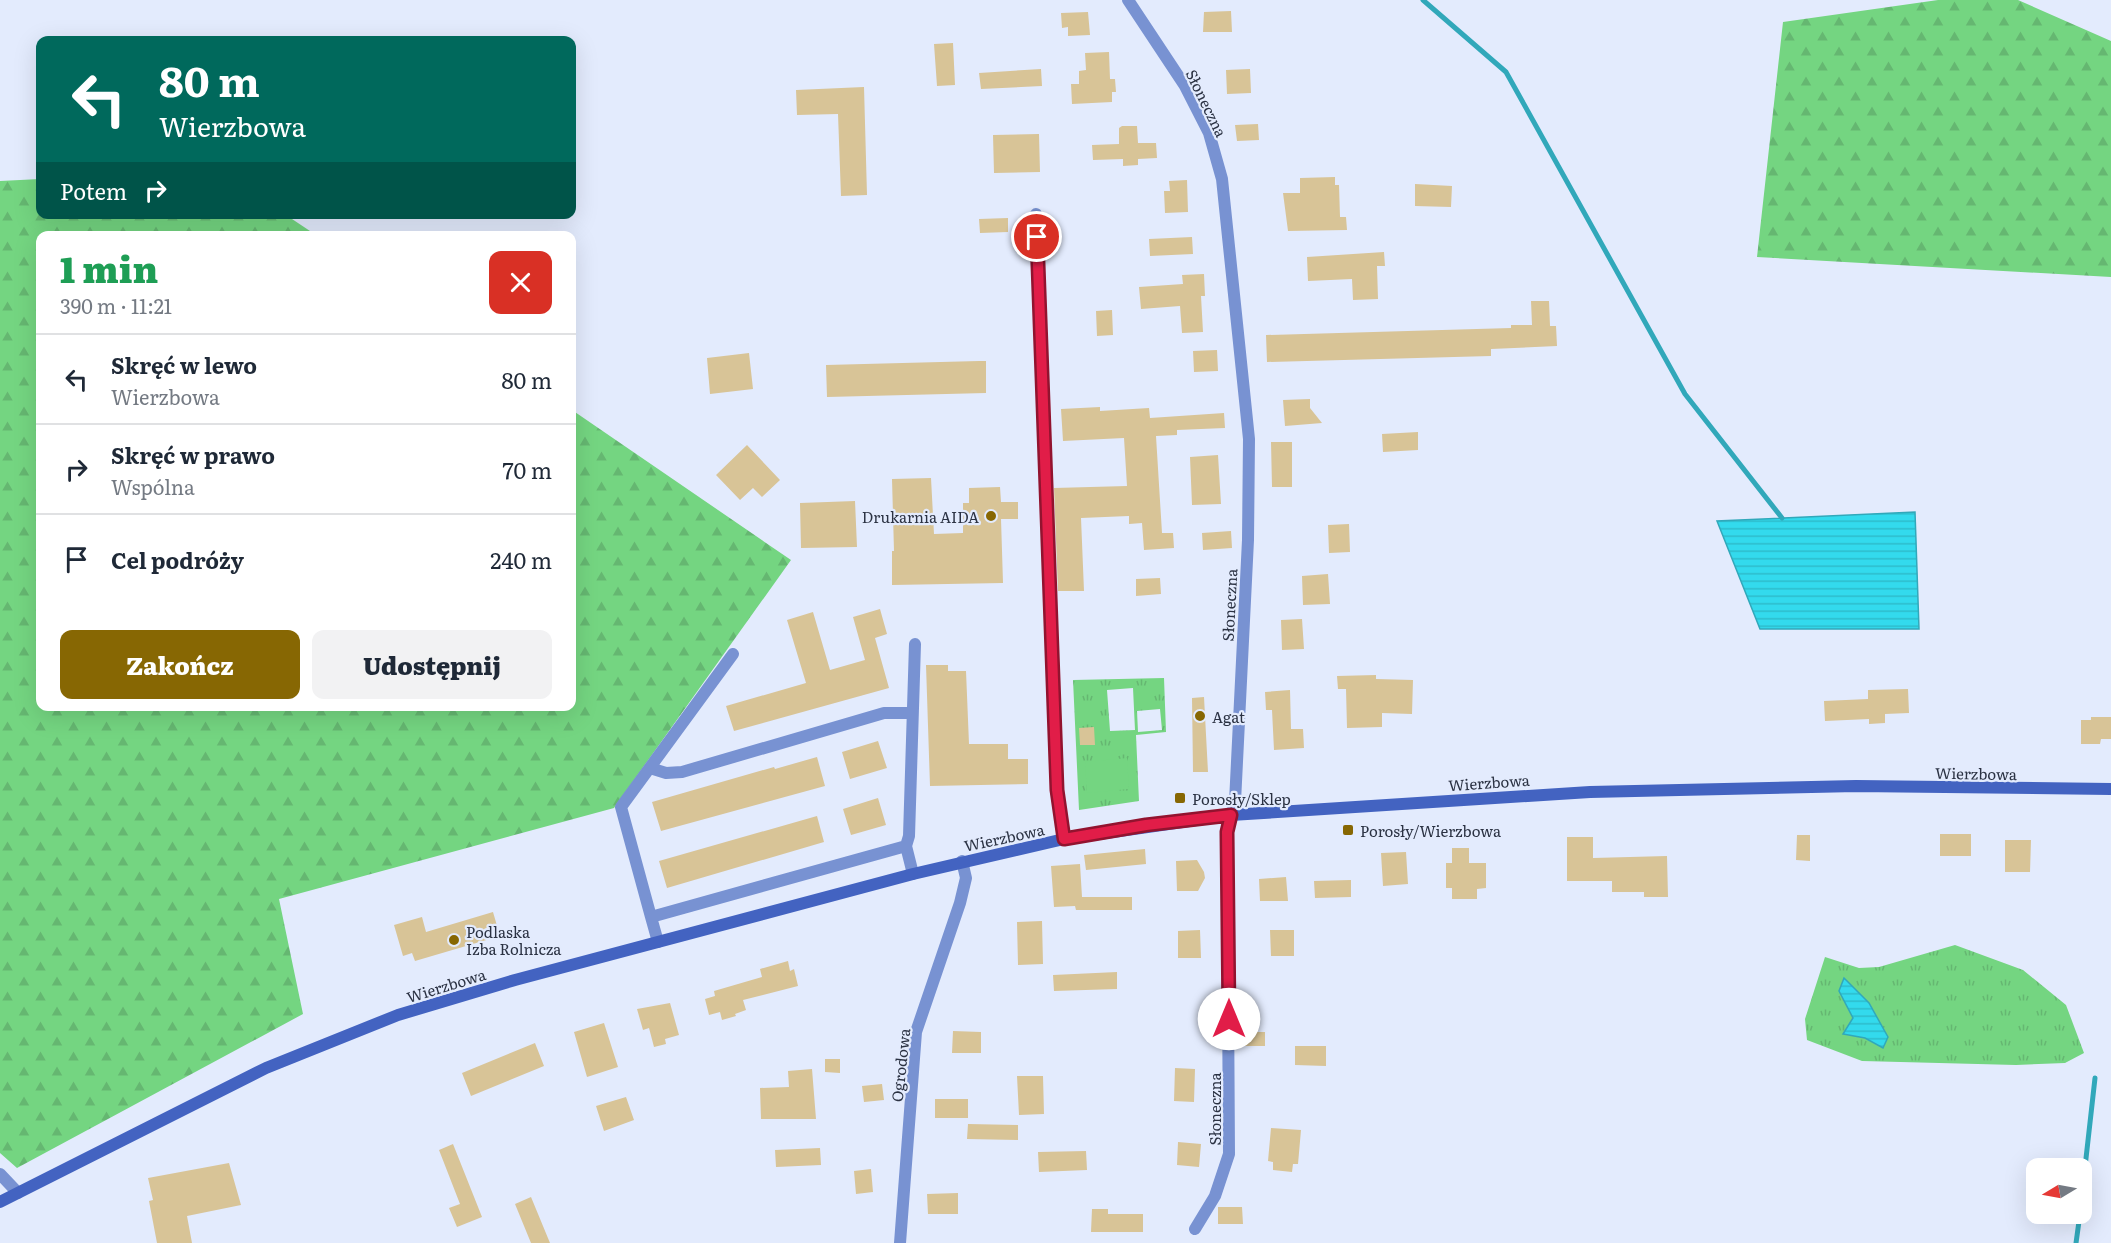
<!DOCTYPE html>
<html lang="pl">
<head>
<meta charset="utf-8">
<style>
	body { margin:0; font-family:Literata,serif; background:#f2f2f3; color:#1f2937; height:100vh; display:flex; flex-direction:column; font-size:22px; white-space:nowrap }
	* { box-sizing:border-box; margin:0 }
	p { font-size:20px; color:#747a83 }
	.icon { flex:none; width:33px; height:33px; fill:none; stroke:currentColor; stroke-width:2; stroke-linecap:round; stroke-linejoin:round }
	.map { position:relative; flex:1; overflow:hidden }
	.sheet { position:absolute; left:36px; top:231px; width:540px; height:480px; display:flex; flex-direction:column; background:#fff; border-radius:12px; box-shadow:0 6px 24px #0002 }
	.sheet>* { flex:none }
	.guide { position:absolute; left:36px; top:36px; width:540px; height:183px; border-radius:12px; box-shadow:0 6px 24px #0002; background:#00695c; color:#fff; overflow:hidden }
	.needle { width:39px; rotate:260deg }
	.fabs { position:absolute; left:2026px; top:1158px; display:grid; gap:12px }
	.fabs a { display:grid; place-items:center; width:66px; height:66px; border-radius:12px; background:#fff; box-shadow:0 6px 24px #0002; font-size:30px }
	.pin { position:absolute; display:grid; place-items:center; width:51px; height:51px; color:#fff; margin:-26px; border:3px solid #fff; border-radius:50%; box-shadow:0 2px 6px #0007 }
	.me { position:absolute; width:66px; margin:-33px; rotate:0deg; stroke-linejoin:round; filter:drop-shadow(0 0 4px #0008) }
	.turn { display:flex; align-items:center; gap:21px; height:126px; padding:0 24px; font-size:27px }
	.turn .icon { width:78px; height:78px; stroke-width:2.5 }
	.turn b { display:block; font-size:42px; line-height:51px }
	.then { display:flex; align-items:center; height:57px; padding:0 24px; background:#0003; gap:12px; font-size:22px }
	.round { display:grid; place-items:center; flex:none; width:63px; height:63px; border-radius:12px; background:#f2f2f3 }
	.headline { display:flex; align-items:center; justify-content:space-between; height:102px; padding:0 24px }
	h1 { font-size:36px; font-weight:800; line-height:45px; color:#1e9e55 }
	.primary-button { display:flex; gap:12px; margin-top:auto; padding:12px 24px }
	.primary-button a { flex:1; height:69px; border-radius:12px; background:#876703; color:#fff; font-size:24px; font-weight:800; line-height:69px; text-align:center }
	.primary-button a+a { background:#f2f2f3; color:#1f2937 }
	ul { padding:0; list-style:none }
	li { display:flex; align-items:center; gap:18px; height:90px; padding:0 24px; border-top:2px solid #e0e1e3 }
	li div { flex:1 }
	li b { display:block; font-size:22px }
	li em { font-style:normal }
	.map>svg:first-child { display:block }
	.grass { fill:url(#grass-tufts); fill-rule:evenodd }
	.forest { fill:url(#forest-firs) }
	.garden { fill:#74d581 }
	.water { fill:url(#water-rules); stroke:#31a8ba; stroke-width:1.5 }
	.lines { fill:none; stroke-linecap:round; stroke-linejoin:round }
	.stream { stroke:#31a8ba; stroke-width:5 }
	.building { fill:#d8c497 }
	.street { stroke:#7892d2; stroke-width:12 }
	.secondary { stroke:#4363c1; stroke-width:12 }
	.route-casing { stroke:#92132f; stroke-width:15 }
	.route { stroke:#e11d48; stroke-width:10 }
	.poi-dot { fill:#876703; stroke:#e3ebfd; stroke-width:2 }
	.labels { text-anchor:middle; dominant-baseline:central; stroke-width:4.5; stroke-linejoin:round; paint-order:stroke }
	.street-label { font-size:15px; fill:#2b3243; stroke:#e3ebfd }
	.poi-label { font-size:15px; fill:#2b3243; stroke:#e3ebfd; text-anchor:start }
</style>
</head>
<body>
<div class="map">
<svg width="2111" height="1243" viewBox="0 0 2111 1243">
	<defs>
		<pattern id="grass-tufts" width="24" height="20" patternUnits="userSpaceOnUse" patternTransform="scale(1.5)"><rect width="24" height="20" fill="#74d581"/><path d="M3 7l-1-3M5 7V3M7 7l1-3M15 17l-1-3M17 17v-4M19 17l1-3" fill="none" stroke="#65b771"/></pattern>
		<pattern id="forest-firs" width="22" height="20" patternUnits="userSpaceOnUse" patternTransform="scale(1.5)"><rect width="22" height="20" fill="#74d581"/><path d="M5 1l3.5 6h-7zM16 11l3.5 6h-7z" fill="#65b771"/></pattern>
		<pattern id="water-rules" width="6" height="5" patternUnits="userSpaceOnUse" patternTransform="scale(1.5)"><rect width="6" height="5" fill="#33daed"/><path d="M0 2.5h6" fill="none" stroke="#2dbccc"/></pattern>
	</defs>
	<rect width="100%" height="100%" fill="#e3ebfd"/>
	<!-- grass -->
	<path class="grass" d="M 1164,678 L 1166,732 L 1136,735 L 1139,801 L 1079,810 L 1073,680 ZM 1133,688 L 1135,730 L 1110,731 L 1107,690 ZM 1160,709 L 1162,730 L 1138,732 L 1137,711 Z
		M 1955,945 L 2023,970 L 2066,1005 L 2084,1053 L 2065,1063 L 2016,1065 L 1862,1061 L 1807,1040 L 1805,1019 L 1825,957 L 1859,968 L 1879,967 Z"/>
	<!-- forest -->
	<path class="forest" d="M 1938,0 L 2018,0 L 2111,41 L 2111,277 L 1757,257 L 1783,22 Z
		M 40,179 L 40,214 L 286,215 L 316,235 L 40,236 L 40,706 L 572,706 L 572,410 L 791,560 L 614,808 L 279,899 L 303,1014 L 17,1168 L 0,1153 L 0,181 Z"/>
	<!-- garden -->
	<path class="garden" d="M 1127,758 L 1129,789 L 1087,793 L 1085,762 Z"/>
	<!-- water -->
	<path class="water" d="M 1915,512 L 1919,629 L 1760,629 L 1717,521 Z
		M 1844,978 L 1869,1003 L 1888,1037 L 1883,1048 L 1865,1038 L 1843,1034 L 1853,1018 L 1839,991 Z"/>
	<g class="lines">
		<!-- stream -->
		<path class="stream" d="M 1423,0 L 1506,72 L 1685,394 L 1782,518
			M 2082,1194 L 2095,1078
			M 2076,1243 L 2080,1214"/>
	</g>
	<!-- building -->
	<path class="building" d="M 1231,11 L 1232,32 L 1203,32 L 1204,12 Z
		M 1088,12 L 1090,35 L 1068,36 L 1068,27 L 1062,28 L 1061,13 Z
		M 953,43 L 955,85 L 937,86 L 934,44 Z
		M 1109,52 L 1110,79 L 1115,79 L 1116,92 L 1112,92 L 1112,102 L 1072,104 L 1071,84 L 1079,84 L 1079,71 L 1086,70 L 1085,53 Z
		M 1041,69 L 1042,86 L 981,89 L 979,73 Z
		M 1250,69 L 1251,93 L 1227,94 L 1226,70 Z
		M 864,87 L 867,195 L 841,196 L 838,114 L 797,115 L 796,90 Z
		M 1258,124 L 1259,140 L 1237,141 L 1235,125 Z
		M 1122,126 L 1137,126 L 1138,143 L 1156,143 L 1157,158 L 1138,159 L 1138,165 L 1123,166 L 1123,159 L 1093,160 L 1092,145 L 1119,144 L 1119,128 Z
		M 1039,134 L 1040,172 L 994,173 L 993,135 Z
		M 1335,177 L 1335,185 L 1339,185 L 1340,217 L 1346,217 L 1347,230 L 1288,231 L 1283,193 L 1300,193 L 1300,178 Z
		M 1187,180 L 1188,212 L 1165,213 L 1164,191 L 1170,191 L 1169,181 Z
		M 1415,184 L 1452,186 L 1451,207 L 1415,206 Z
		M 1008,218 L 1008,232 L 980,233 L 979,219 Z
		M 1192,237 L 1193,254 L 1150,256 L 1149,239 Z
		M 1384,252 L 1385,266 L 1377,266 L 1378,299 L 1353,300 L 1352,279 L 1308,281 L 1307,257 Z
		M 1204,274 L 1205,296 L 1201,296 L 1203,332 L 1182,333 L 1180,306 L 1141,309 L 1139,287 L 1183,284 L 1182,275 Z
		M 1531,301 L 1549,301 L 1550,326 L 1556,326 L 1557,346 L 1491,349 L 1491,356 L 1267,362 L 1266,335 L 1511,328 L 1511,325 L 1532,325 Z
		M 1112,310 L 1113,335 L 1097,336 L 1096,311 Z
		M 1217,350 L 1218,371 L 1194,372 L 1193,351 Z
		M 749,353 L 753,389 L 710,394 L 707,358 Z
		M 979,361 L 986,361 L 986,393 L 827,397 L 826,365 Z
		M 1310,399 L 1310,408 L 1322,423 L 1285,426 L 1283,400 Z
		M 1100,407 L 1100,411 L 1149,408 L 1150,418 L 1224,413 L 1225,428 L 1177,430 L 1177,435 L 1156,436 L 1162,533 L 1173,533 L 1174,548 L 1144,550 L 1142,523 L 1129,524 L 1129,516 L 1081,518 L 1084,591 L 1058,591 L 1054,488 L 1127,486 L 1124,438 L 1063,441 L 1061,409 Z
		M 1418,432 L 1418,450 L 1383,452 L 1382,434 Z
		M 1271,442 L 1292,442 L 1292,487 L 1272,487 Z
		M 747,445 L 780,480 L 762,497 L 753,488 L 740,500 L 716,475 Z
		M 1218,455 L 1221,504 L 1192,505 L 1190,457 Z
		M 931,478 L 934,534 L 963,533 L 963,503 L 969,503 L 969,488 L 1000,487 L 1001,502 L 1018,502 L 1018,519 L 1001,519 L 1003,583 L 892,585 L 892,551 L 894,551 L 892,479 Z
		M 855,501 L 857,547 L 801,548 L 800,503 Z
		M 1349,524 L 1350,552 L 1329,553 L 1328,525 Z
		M 1231,531 L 1232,548 L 1203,550 L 1202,533 Z
		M 1328,574 L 1330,604 L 1303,605 L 1302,576 Z
		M 1160,578 L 1161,594 L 1136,596 L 1136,579 Z
		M 880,609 L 887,634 L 875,638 L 889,688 L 734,731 L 726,706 L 806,683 L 787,620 L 813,612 L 830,670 L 865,660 L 853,617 Z
		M 1302,619 L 1304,649 L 1282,650 L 1281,620 Z
		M 926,665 L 948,665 L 948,671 L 966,671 L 969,744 L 1008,744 L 1008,759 L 1028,759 L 1028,784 L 930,786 Z
		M 1376,675 L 1376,679 L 1413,680 L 1412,714 L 1382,713 L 1382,727 L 1347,728 L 1346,689 L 1338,689 L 1337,676 Z
		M 1908,689 L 1909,713 L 1885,714 L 1885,723 L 1869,724 L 1869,719 L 1825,721 L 1824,701 L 1868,699 L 1868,690 Z
		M 1290,690 L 1291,729 L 1303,729 L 1304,748 L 1274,750 L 1272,710 L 1266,710 L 1265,692 Z
		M 1204,697 L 1208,772 L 1193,772 L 1192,698 Z
		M 2091,717 L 2111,717 L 2111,739 L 2101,739 L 2100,744 L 2081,744 L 2081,720 L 2091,720 Z
		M 1094,727 L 1095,745 L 1080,745 L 1079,728 Z
		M 878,741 L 887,768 L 850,779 L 842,752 Z
		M 817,757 L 825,786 L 661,831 L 652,802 L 774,767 L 775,769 Z
		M 878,798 L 886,825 L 851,835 L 843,809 Z
		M 817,816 L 824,842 L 667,888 L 659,861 Z
		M 1940,834 L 1971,834 L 1971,856 L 1940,856 Z
		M 1797,835 L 1810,835 L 1810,861 L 1796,860 Z
		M 1567,837 L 1593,837 L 1593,858 L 1667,856 L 1668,897 L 1644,897 L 1644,892 L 1612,892 L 1612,881 L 1567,881 Z
		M 2005,840 L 2031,840 L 2030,872 L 2005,872 Z
		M 1452,848 L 1469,848 L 1469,863 L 1486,863 L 1486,888 L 1477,889 L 1477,899 L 1452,899 L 1452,888 L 1446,888 L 1446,863 L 1452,863 Z
		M 1145,849 L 1146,864 L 1086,870 L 1084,855 Z
		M 1406,852 L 1408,884 L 1383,886 L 1381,853 Z
		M 1197,860 L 1204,872 L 1205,878 L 1198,891 L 1177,891 L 1176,861 Z
		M 1080,864 L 1082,897 L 1132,897 L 1132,910 L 1076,910 L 1075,906 L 1054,907 L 1051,866 Z
		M 1286,877 L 1288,901 L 1260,901 L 1259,879 Z
		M 1351,880 L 1351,897 L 1315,898 L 1314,881 Z
		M 493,912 L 500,936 L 415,961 L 412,953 L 403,956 L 394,925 L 422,917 L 426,932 Z
		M 1042,921 L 1043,964 L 1018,965 L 1017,922 Z
		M 1200,930 L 1201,958 L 1178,958 L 1178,931 Z
		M 1270,930 L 1294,930 L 1294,956 L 1271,956 Z
		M 788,961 L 790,971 L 794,969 L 798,986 L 743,1000 L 746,1010 L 735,1014 L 736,1016 L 722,1020 L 720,1012 L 709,1015 L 705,999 L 715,996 L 714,991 L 762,977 L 760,969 Z
		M 1117,972 L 1117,989 L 1054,991 L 1053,975 Z
		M 670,1003 L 679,1035 L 665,1039 L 666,1044 L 654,1047 L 649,1028 L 643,1030 L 637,1009 Z
		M 604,1023 L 618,1067 L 587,1077 L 574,1032 Z
		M 953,1031 L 981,1032 L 981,1053 L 952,1053 Z
		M 1241,1032 L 1265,1032 L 1265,1046 L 1242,1046 Z
		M 535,1043 L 544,1066 L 471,1096 L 462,1073 Z
		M 1295,1046 L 1326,1046 L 1326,1066 L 1295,1065 Z
		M 825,1059 L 840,1059 L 840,1073 L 825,1072 Z
		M 1175,1068 L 1195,1069 L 1194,1102 L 1174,1101 Z
		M 812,1069 L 816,1119 L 761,1119 L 760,1088 L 789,1087 L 788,1071 Z
		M 1017,1076 L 1043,1076 L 1044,1114 L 1019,1115 Z
		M 882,1084 L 884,1100 L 864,1102 L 862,1086 Z
		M 626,1097 L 634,1120 L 604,1131 L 596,1106 Z
		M 935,1099 L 968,1099 L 968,1118 L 935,1118 Z
		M 968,1124 L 1018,1125 L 1018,1140 L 967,1139 Z
		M 1271,1128 L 1301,1130 L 1298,1164 L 1293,1164 L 1292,1172 L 1273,1170 L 1273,1162 L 1268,1161 Z
		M 1178,1142 L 1201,1144 L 1199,1167 L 1177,1165 Z
		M 453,1144 L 482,1217 L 457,1227 L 449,1208 L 460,1204 L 439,1150 Z
		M 820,1148 L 821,1165 L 776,1167 L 775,1150 Z
		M 1086,1151 L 1087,1170 L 1039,1172 L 1038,1152 Z
		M 229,1163 L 241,1205 L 187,1216 L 192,1243 L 157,1243 L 149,1201 L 153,1200 L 148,1178 Z
		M 871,1169 L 873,1192 L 856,1194 L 854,1171 Z
		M 958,1193 L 958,1214 L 928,1214 L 927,1194 Z
		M 531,1197 L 550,1243 L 531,1243 L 515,1204 Z
		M 1218,1207 L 1242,1207 L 1243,1224 L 1218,1224 Z
		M 1092,1209 L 1108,1209 L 1108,1214 L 1143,1214 L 1143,1232 L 1091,1232 Z"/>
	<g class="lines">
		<!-- street -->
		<path class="street" d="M 1128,0 L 1185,86 L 1209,133 L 1222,179 L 1249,439 L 1248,540 L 1235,802 L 1227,832 L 1229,1154 L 1215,1196 L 1195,1229
			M 1036,214 L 1057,790 L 1064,839
			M 733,654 L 621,807 L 651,917 L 906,846 L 909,836 L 915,644
			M 650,768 L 666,773 L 682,772 L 884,713 L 911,713
			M 906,846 L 913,874
			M 651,917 L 658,942
			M 0,1174 L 18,1193
			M 900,1243 L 916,1032 L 960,903 L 966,878 L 962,861"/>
		<!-- secondary -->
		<path class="secondary" d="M 0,1202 L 266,1068 L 398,1015 L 515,980 L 913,874 L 1064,839 L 1231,815 L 1590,792 L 1856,786 L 2111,789"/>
	</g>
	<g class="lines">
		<!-- route casing -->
		<g class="route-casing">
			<path id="route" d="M 1037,237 L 1057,790 L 1064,839 L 1146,825 L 1231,815 L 1227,832 L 1229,1019"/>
		</g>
		<!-- route -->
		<use href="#route" class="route"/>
	</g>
	<!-- markers -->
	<g class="poi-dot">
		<circle cx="991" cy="516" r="6"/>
		<circle cx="1200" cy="716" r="6"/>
		<rect x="1174" y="792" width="12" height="12" rx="3"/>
		<rect x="1342" y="824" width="12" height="12" rx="3"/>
		<circle cx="454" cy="940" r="6"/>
	</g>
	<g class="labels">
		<!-- street labels -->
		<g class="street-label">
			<text transform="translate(1207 103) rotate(64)">Słoneczna</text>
			<text transform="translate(1229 605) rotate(-87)">Słoneczna</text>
			<text transform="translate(1976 773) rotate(1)">Wierzbowa</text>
			<text transform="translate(1489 782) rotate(-4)">Wierzbowa</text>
			<text transform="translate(1004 837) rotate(-12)">Wierzbowa</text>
			<text transform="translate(446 985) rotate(-17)">Wierzbowa</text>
			<text transform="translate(900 1065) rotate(-84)">Ogrodowa</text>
			<text transform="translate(1214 1109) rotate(-90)">Słoneczna</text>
		</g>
		<!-- poi labels -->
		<g class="poi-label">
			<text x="979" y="516" text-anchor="end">Drukarnia AIDA</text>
			<text x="1212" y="716">Agat</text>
			<text x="1192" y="798">Porosły/Sklep</text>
			<text x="1360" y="830">Porosły/Wierzbowa</text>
			<text x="466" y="931">Podlaska<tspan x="466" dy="17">Izba Rolnicza</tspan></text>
		</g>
	</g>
</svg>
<div class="fabs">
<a><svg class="needle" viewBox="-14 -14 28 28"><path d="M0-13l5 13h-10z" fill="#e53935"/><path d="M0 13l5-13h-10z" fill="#747a83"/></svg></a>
</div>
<div class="pin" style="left:1037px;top:237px;background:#d93025"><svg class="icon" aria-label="arrive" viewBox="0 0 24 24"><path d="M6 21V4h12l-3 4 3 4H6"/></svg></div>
<svg class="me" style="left:1229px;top:1019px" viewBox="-20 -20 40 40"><circle r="19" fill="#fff"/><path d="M0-13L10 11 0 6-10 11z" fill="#e11d48"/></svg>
<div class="guide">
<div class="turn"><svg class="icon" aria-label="left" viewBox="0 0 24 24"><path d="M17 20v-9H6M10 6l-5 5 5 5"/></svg><div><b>80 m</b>Wierzbowa</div></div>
<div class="then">Potem<svg class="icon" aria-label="right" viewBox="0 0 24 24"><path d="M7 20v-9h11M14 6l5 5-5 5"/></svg></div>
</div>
<section class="sheet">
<div class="headline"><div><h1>1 min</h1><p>390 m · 11:21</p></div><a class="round" style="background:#d93025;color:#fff"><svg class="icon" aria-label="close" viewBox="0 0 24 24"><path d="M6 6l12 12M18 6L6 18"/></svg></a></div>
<ul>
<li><svg class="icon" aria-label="left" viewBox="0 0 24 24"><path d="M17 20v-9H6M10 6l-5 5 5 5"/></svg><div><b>Skręć w lewo</b><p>Wierzbowa</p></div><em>80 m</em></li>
<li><svg class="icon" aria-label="right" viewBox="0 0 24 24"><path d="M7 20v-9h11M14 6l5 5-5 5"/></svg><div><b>Skręć w prawo</b><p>Wspólna</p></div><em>70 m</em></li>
<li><svg class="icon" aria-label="arrive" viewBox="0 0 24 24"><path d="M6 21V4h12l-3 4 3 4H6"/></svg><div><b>Cel podróży</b></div><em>240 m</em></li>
</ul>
<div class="primary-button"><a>Zakończ</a><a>Udostępnij</a></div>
</section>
</div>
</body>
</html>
